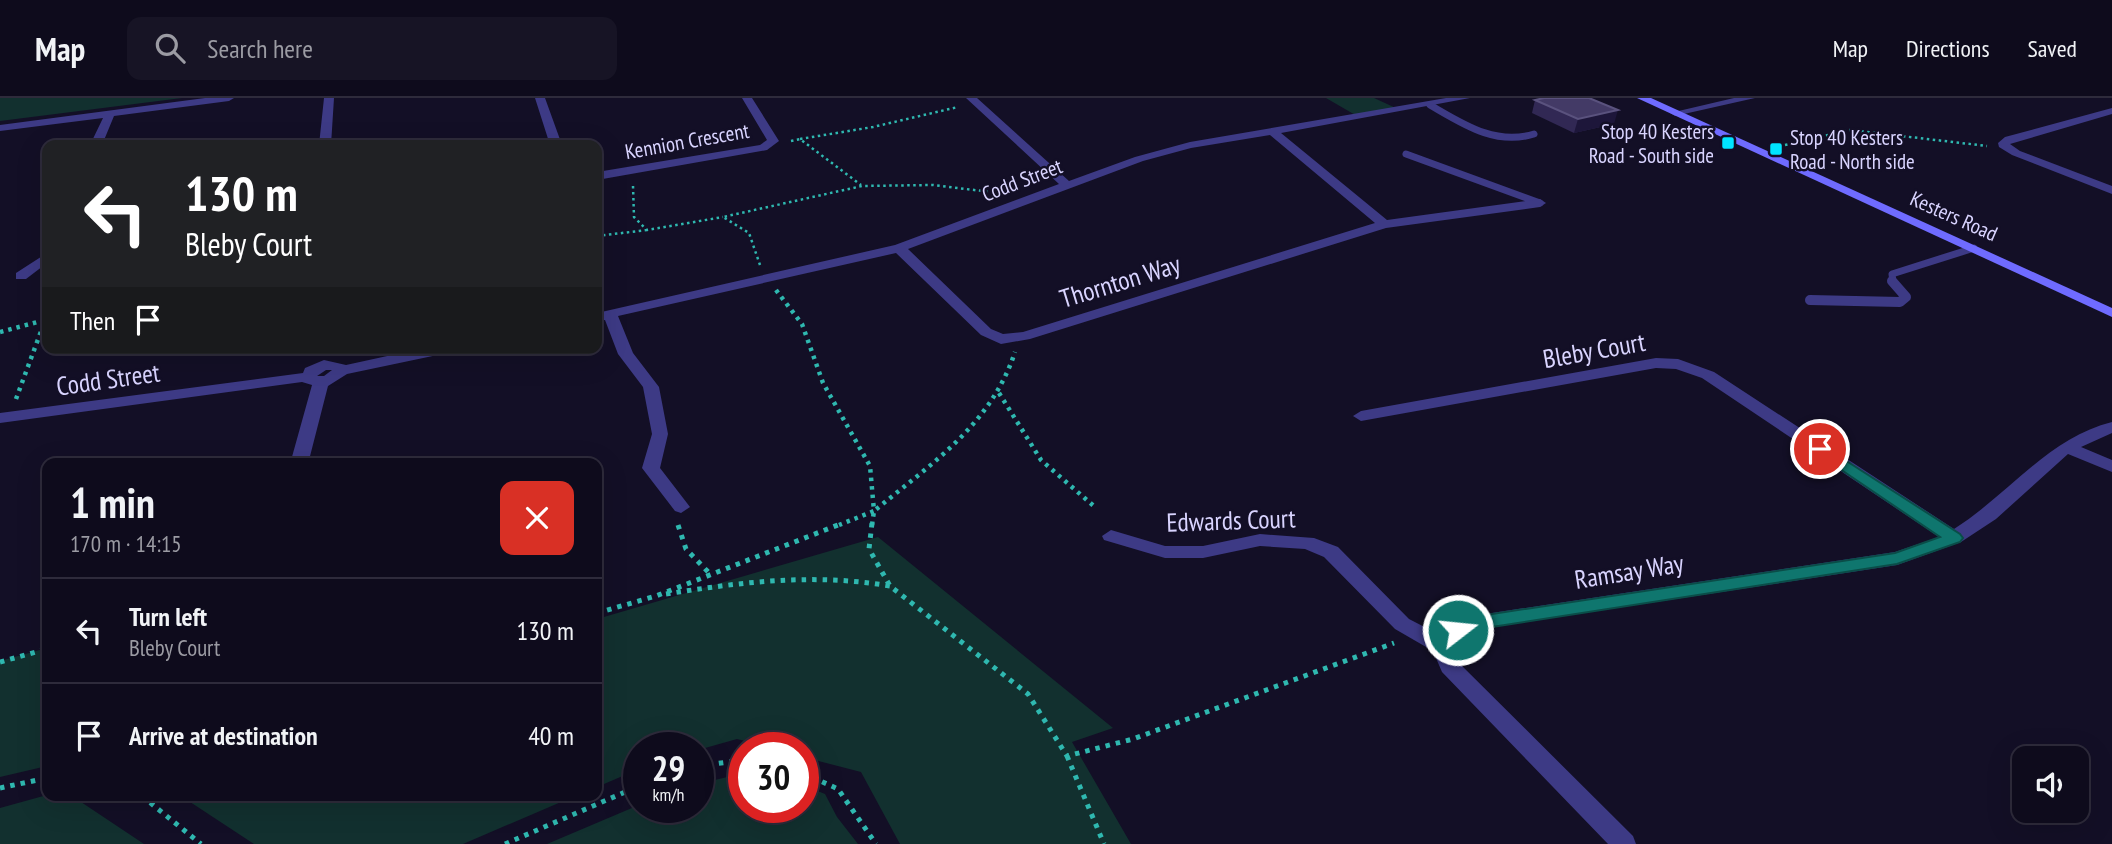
<!DOCTYPE html>
<html lang="en">
<head>
<meta charset="utf-8">
<style>
	body { margin:0; font-family:"PT Sans Narrow",sans-serif; background:#171425; color:#f1f3f6; height:100vh; display:flex; flex-direction:column; font-size:26px; white-space:nowrap }
	* { box-sizing:border-box; margin:0 }
	p { font-size:23px; color:#9b9ba3 }
	.icon { flex:none; width:38px; height:38px; fill:none; stroke:currentColor; stroke-width:2; stroke-linecap:round; stroke-linejoin:round }
	.map { position:relative; flex:1; overflow:hidden }
	.details { position:absolute; left:42px; top:360px; width:560px; height:343px; display:flex; flex-direction:column; background:#0e0b1c; border-radius:14px; box-shadow:0 7px 28px #0002,0 0 0 2px #2e2b3b }
	.details>* { flex:none }
	.banner { position:absolute; left:42px; top:42px; width:560px; height:214px; border-radius:14px; box-shadow:0 7px 28px #0002,0 0 0 2px #2e2b3b; background:#202124; color:#fff; overflow:hidden }
	.tools { position:absolute; left:2012px; top:648px; display:grid; gap:14px }
	.tools a { display:grid; place-items:center; width:77px; height:77px; border-radius:14px; background:#0e0b1c; box-shadow:0 7px 28px #0002,0 0 0 2px #2e2b3b; font-size:35px }
	.speed { position:absolute; left:623px; top:634px; display:flex; gap:14px; font-size:35px; font-weight:700; text-align:center }
	.speed>* { display:grid; place-content:center; width:91px; height:91px; border-radius:50%; background:#0e0b1c; box-shadow:0 7px 28px #0002,0 0 0 2px #2e2b3b; line-height:1 }
	.speed small { font-size:18px; font-weight:400 }
	.speed .limit { border:10px solid #d22; background:#fff; color:#111 }
	.pin { position:absolute; display:grid; place-items:center; width:60px; height:60px; color:#fff; margin:-30px; border:4px solid #fff; border-radius:50%; box-shadow:0 2px 7px #0007 }
	.me { position:absolute; width:77px; margin:-38px; rotate:74deg; stroke-linejoin:round; filter:drop-shadow(0 0 5px #0008) }
	.turn { display:flex; align-items:center; gap:24px; height:147px; padding:0 28px; font-size:32px }
	.turn .icon { width:91px; height:91px; stroke-width:2.5 }
	.turn b { display:block; font-size:49px; line-height:60px }
	.then { display:flex; align-items:center; height:66px; padding:0 28px; background:#0003; gap:14px; font-size:26px }
	.round { display:grid; place-items:center; flex:none; width:74px; height:74px; border-radius:14px; background:#171425 }
	.head { display:flex; align-items:center; justify-content:space-between; height:119px; padding:0 28px }
	h1 { font-size:42px; font-weight:800; line-height:52px }
	ul { padding:0; list-style:none }
	li { display:flex; align-items:center; gap:21px; height:105px; padding:0 28px; border-top:2px solid #2e2b3b }
	li div { flex:1 }
	li b { display:block; font-size:26px }
	li em { font-style:normal }
	header { display:flex; align-items:center; gap:42px; box-sizing:border-box; height:98px; padding:0 35px; background:#0e0b1c; border-bottom:2px solid #2e2b3b }
	header strong { font-size:33px }
	nav { display:flex; gap:38px; margin-inline-start:auto; font-size:24px }
	.search { width:490px; height:63px; background:#171425; display:flex; align-items:center; gap:18px; box-sizing:border-box; padding:0 24px; border-radius:14px; color:#9b9ba3; font-size:26px }
	.map>svg:first-child { display:block }
	.green { fill:#12302f }
	.lines { fill:none; stroke-linecap:round; stroke-linejoin:round }
	.path-far2 { stroke:#2fb8b0; stroke-width:2.5; stroke-dasharray:2.5 3.5; stroke-linecap:butt }
	.path-far1 { stroke:#2fb8b0; stroke-width:4.5; stroke-dasharray:3.5 5; stroke-linecap:butt }
	.path { stroke:#2fb8b0; stroke-width:5; stroke-dasharray:4.5 6; stroke-linecap:butt }
	.service-far1 { stroke:#3d3a85; stroke-width:7 }
	.service { stroke:#3d3a85; stroke-width:10 }
	.minor { fill:#3d3a85; fill-rule:evenodd }
	.secondary { fill:#6f6bff; fill-rule:evenodd }
	.wall { fill:#312854 }
	.shaded-wall { fill:#1d163a }
	.building { fill:#433a66; stroke:#5a527e; stroke-width:2 }
	.route { fill:#0f766e; stroke:#0a4d48; stroke-width:2 }
	.poi-dot { fill:#00e5ff; stroke:#130f26; stroke-width:2.5 }
	.labels { text-anchor:middle; dominant-baseline:central; stroke-width:5; stroke-linejoin:round; paint-order:stroke }
	.far-poi-label { font-size:21px; fill:#d9d4ff; stroke:#130f26; text-anchor:end }
	.far-street-label { font-size:21px; fill:#d9d4ff; stroke:#130f26 }
	.street-label { font-size:26px; fill:#d9d4ff; stroke:#130f26 }
</style>
</head>
<body>
<header>
<strong>Map</strong>
<div class="search"><svg class="icon" aria-label="search" viewBox="0 0 24 24"><circle cx="10" cy="10" r="6"/><path d="M15 15l6 6"/></svg>Search here</div>
<nav><a>Map</a><a>Directions</a><a>Saved</a></nav>
</header>
<div class="map">
<svg width="2112" height="746" viewBox="0 0 2112 746">
	<rect width="100%" height="100%" fill="#130f26"/>
	<!-- green -->
	<path class="green" d="M 0,0 L 182,0 L 0,23 Z
		M 1326,0 L 1374,0 L 1398,11 L 1357,18 Z
		M 878,439 L 1113,630 L 1072,644 L 1131,746 L 900,746 L 861,674 L 803,659 L 803,649 L 769,649 L 737,641 L 698,652 L 698,649 L 639,649 L 639,671 L 597,689 L 597,521 Z
		M 47,550 L 47,668 L 0,679 L 0,563 Z
		M 744,675 L 744,709 L 803,709 L 803,687 L 825,696 L 837,719 L 858,746 L 547,746 L 639,707 L 698,709 L 698,686 Z
		M 47,697 L 72,698 L 144,746 L 0,746 L 0,710 Z
		M 181,698 L 575,698 L 463,746 L 254,746 Z"/>
	<g class="lines">
		<!-- path-far2 -->
		<path class="path-far2" d="M 800,41 L 873,29 L 958,9
			M 791,43 L 800,41 L 861,87
			M 1785,47 L 1850,32 L 1987,48
			M 633,88 L 634,119 L 647,132 L 723,119
			M 597,138 L 647,132
			M 760,167 L 749,135 L 723,119 L 862,88 L 933,87 L 999,95"/>
		<!-- path-far1 -->
		<path class="path-far1" d="M 776,192 L 802,226 L 823,285 L 870,368 L 874,413 L 839,427
			M 0,234 L 45,222
			M 999,295 L 1041,362 L 1096,410
			M 16,301 L 47,217
			M 872,427 L 874,413 C 931,366 991,327 1015,254"/>
		<!-- path -->
		<path class="path" d="M 872,425 L 869,451 L 890,488 L 1028,596 L 1067,658 L 1133,641 L 1394,545
			M 678,427 L 686,451 L 711,477
			M 666,496 C 742,484 814,475 890,488
			M 597,515 L 656,498 L 843,425
			M 0,564 L 47,551
			M 1067,658 L 1104,746
			M 698,668 L 744,662
			M 803,675 L 838,691 L 876,746
			M 0,690 L 47,680
			M 142,698 L 201,746
			M 505,746 L 639,688"/>
		<!-- service-far1 -->
		<path class="service-far1" d="M 1430,7 C 1463,26 1495,48 1534,36
			M 1406,56 L 1540,105
			M 1893,184 L 1892,176 L 1974,150"/>
		<!-- service -->
		<path class="service" d="M 1810,202 L 1900,204 L 1906,199 L 1892,183"/>
		<!-- minor -->
		<path class="minor" d="M 205,0 L 234,0 L 229,3 L 114,18 L 102,47 L 90,47 L 103,20 L 0,33 L 0,27 Z
			M 324,0 L 334,0 L 331,47 L 319,47 Z
			M 535,0 L 545,0 L 562,47 L 550,47 Z
			M 742,0 L 752,0 L 779,43 L 767,52 L 597,82 L 597,74 L 760,47 L 767,42 Z
			M 966,0 L 977,0 L 1069,83 L 1135,59 L 1190,44 L 1446,0 L 1470,0 L 1281,35 L 1387,122 L 1540,101 L 1546,105 L 1540,109 L 1386,130 L 1030,241 L 1001,246 L 981,237 L 896,155 L 618,218 L 633,255 L 659,289 L 668,336 L 660,370 L 690,409 L 681,415 L 675,413 L 642,370 L 652,336 L 643,289 L 618,256 L 605,222 L 597,223 L 597,215 L 895,147 L 1059,86 ZM 1270,37 L 1375,125 L 1023,234 L 1003,236 L 991,231 L 908,151 L 1143,63 L 1191,50 Z
			M 1734,0 L 1755,0 L 1675,18 L 1670,15 Z
			M 2112,10 L 2112,16 L 2010,46 L 2020,53 L 2112,88 L 2112,96 L 2012,57 L 1999,49 L 1998,45 L 2005,39 Z
			M 47,155 L 47,165 L 26,181 L 16,181 L 16,175 Z
			M 424,250 L 454,250 L 447,255 L 347,276 L 328,288 L 308,366 L 290,366 L 312,287 L 302,284 L 0,325 L 0,315 L 303,275 L 305,270 L 324,262 L 346,267 ZM 326,272 L 332,272 L 324,278 L 317,278 Z
			M 1656,260 L 1678,261 L 1714,274 L 1954,431 C 2008,397 2048,340 2112,324 L 2112,335 L 2081,349 L 2112,362 L 2112,374 L 2068,356 L 1996,421 L 1961,444 L 1897,467 L 1492,529 L 1465,537 L 1453,550 L 1458,564 L 1633,738 L 1636,746 L 1608,746 L 1442,574 L 1433,553 L 1395,531 L 1324,459 L 1305,451 L 1260,448 L 1203,460 L 1165,460 L 1104,442 L 1102,438 L 1111,432 L 1165,448 L 1203,448 L 1260,436 L 1314,440 L 1338,449 L 1409,521 L 1440,537 L 1451,527 L 1492,515 L 1895,454 L 1939,439 L 1702,280 L 1676,271 L 1656,270 L 1361,323 L 1353,318 L 1361,313 Z"/>
		<!-- secondary -->
		<path class="secondary" d="M 1637,0 L 1651,0 L 2112,210 L 2112,219 Z"/>
	</g>
	<!-- wall -->
	<path class="wall" d="M 1535,2 L 1614,26 L 1574,35 L 1532,15 Z"/>
	<!-- shaded-wall -->
	<path class="shaded-wall" d="M 1618,12 L 1614,26 L 1574,35 L 1578,21 Z"/>
	<!-- building -->
	<path class="building" d="M 1544,0 L 1589,0 L 1618,12 L 1578,21 L 1535,2 Z"/>
	<!-- route -->
	<path class="route" d="M 1820,346 L 1960,436 L 1963,440 L 1960,444 L 1897,466 L 1492,529 L 1458,539 L 1449,532 L 1451,527 L 1492,516 L 1895,455 L 1940,439 L 1815,354 L 1815,348 Z"/>
	<!-- markers -->
	<g class="poi-dot">
		<rect x="1721" y="38" width="14" height="14" rx="3.5"/>
		<rect x="1769" y="44" width="14" height="14" rx="3.5"/>
	</g>
	<g class="labels">
		<!-- far-poi labels -->
		<g class="far-poi-label">
			<text x="1714" y="33">Stop 40 Kesters<tspan x="1714" dy="24">Road - South side</tspan></text>
			<text x="1790" y="39" text-anchor="start">Stop 40 Kesters<tspan x="1790" dy="24">Road - North side</tspan></text>
		</g>
		<!-- far-street labels -->
		<g class="far-street-label">
			<text transform="translate(687 43) rotate(-10)">Kennion Crescent</text>
			<text transform="translate(1022 82) rotate(-21)">Codd Street</text>
			<text transform="translate(1954 118) rotate(24)">Kesters Road</text>
		</g>
		<!-- street labels -->
		<g class="street-label">
			<text transform="translate(1120 183) rotate(-17)">Thornton Way</text>
			<text transform="translate(1594 252) rotate(-10)">Bleby Court</text>
			<text transform="translate(108 281) rotate(-8)">Codd Street</text>
			<text transform="translate(1231 422) rotate(-2)">Edwards Court</text>
			<text transform="translate(1629 473) rotate(-9)">Ramsay Way</text>
		</g>
	</g>
</svg>
<div class="tools">
<a><svg class="icon" aria-label="sound" viewBox="0 0 24 24"><path d="M4 9h4l5-4v14l-5-4H4zM17 9q2 3 0 6"/></svg></a>
</div>
<div class="speed"><div>29<small>km/h</small></div><div class="limit">30</div></div>
<div class="pin" style="left:1820px;top:351px;background:#d93025"><svg class="icon" aria-label="arrive" viewBox="0 0 24 24"><path d="M6 21V4h12l-3 4 3 4H6"/></svg></div>
<svg class="me" style="left:1458px;top:532px" viewBox="-20 -20 40 40"><circle r="17" fill="#0f766e" stroke="#fff" stroke-width="3"/><path d="M0-11L8 9 0 5-8 9z" fill="#fff"/></svg>
<div class="banner">
<div class="turn"><svg class="icon" aria-label="left" viewBox="0 0 24 24"><path d="M17 20v-9H6M10 6l-5 5 5 5"/></svg><div><b>130 m</b>Bleby Court</div></div>
<div class="then">Then<svg class="icon" aria-label="arrive" viewBox="0 0 24 24"><path d="M6 21V4h12l-3 4 3 4H6"/></svg></div>
</div>
<section class="details">
<div class="head"><div><h1>1 min</h1><p>170 m · 14:15</p></div><a class="round" style="background:#d93025;color:#fff"><svg class="icon" aria-label="close" viewBox="0 0 24 24"><path d="M6 6l12 12M18 6L6 18"/></svg></a></div>
<ul>
<li><svg class="icon" aria-label="left" viewBox="0 0 24 24"><path d="M17 20v-9H6M10 6l-5 5 5 5"/></svg><div><b>Turn left</b><p>Bleby Court</p></div><em>130 m</em></li>
<li><svg class="icon" aria-label="arrive" viewBox="0 0 24 24"><path d="M6 21V4h12l-3 4 3 4H6"/></svg><div><b>Arrive at destination</b></div><em>40 m</em></li>
</ul>
</section>
</div>
</body>
</html>
